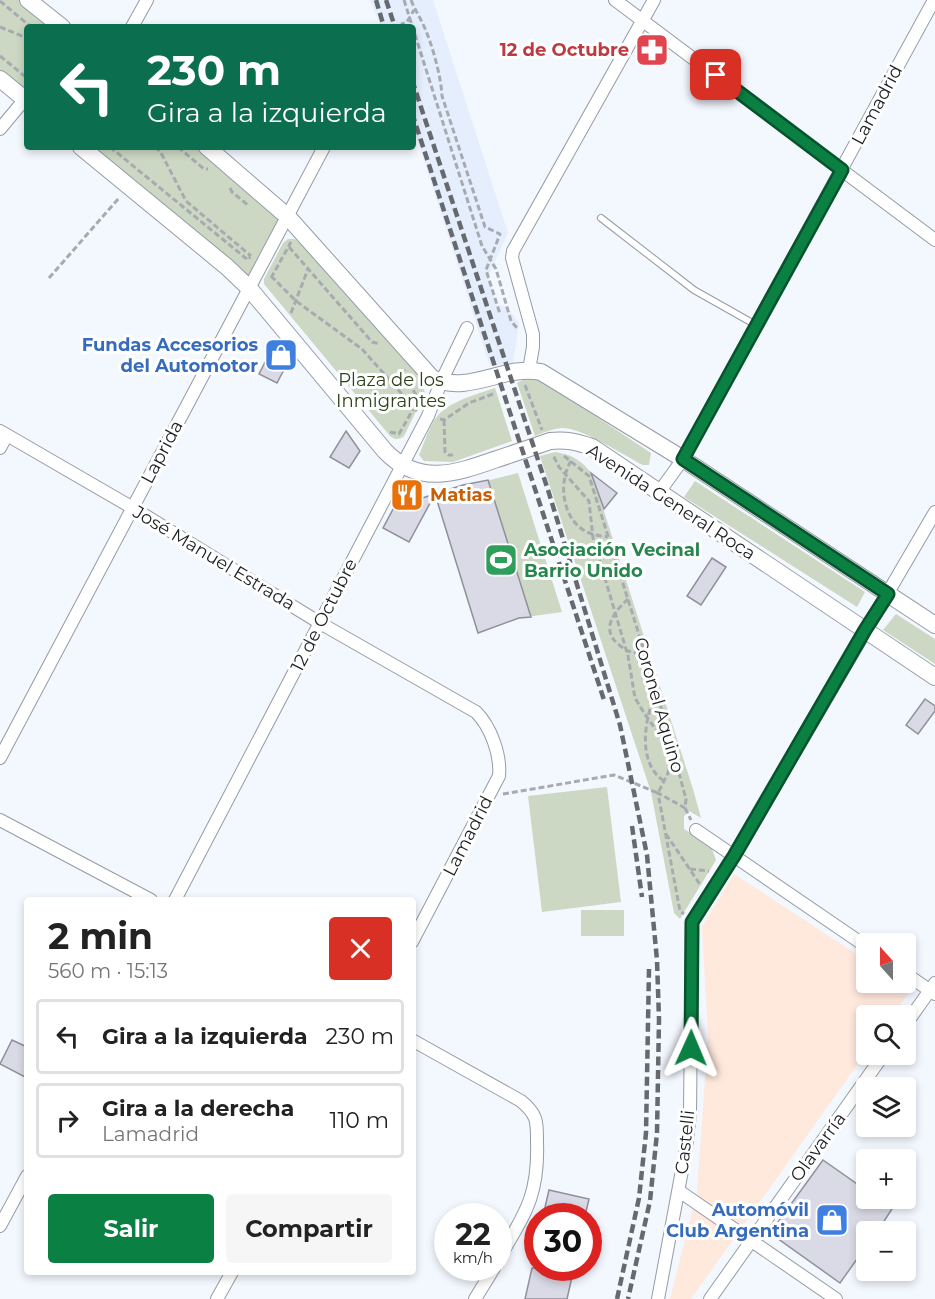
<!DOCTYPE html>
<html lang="es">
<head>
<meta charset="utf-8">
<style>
	body { margin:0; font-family:Montserrat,sans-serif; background:#f6f6f6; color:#222; height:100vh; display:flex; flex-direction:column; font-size:22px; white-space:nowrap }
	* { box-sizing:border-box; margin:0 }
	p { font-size:20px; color:#767676 }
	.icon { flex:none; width:33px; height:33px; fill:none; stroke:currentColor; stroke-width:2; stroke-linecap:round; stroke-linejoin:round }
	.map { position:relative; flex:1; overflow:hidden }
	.sheet { position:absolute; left:24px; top:897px; width:392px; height:378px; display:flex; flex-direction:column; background:#fff; border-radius:6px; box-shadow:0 3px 9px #0003 }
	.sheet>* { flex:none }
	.guide { position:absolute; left:24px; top:24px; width:392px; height:126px; border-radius:6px; box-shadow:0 3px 9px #0003; background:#0b6e4f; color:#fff; overflow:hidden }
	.needle { width:39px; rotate:339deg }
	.buttons { position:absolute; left:856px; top:933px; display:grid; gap:12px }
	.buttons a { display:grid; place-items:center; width:60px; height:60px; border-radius:6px; background:#fff; box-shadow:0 3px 9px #0003; font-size:30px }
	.speed { position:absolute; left:434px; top:1203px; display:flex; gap:12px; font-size:30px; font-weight:700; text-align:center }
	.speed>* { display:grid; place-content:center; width:78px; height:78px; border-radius:50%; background:#fff; box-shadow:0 3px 9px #0003; line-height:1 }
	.speed small { font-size:15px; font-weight:400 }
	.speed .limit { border:9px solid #d22; background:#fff; color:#111 }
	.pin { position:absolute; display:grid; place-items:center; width:51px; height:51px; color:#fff; margin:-26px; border-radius:12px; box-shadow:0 3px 9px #0006 }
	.me { position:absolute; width:66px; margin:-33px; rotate:1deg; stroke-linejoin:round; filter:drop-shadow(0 0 4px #0008) }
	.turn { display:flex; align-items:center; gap:21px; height:126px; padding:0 24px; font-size:27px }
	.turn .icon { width:78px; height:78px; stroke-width:2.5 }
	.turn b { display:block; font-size:42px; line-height:51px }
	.round { display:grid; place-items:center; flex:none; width:63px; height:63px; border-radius:6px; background:#f6f6f6 }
	.headline { display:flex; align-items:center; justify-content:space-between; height:102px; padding:0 24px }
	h1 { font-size:36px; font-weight:700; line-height:45px }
	.button { display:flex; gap:12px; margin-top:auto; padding:12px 24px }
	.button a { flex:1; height:69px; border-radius:6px; background:#0b8043; color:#fff; font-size:24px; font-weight:700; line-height:69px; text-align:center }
	.button a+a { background:#f6f6f6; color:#222 }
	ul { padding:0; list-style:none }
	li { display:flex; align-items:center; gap:18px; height:75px; margin:0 12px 9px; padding:0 12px; border:3px solid #e0e0e0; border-radius:6px }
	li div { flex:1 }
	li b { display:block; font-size:22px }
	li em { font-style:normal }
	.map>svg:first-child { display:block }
	.industrial { fill:#ffe8dc }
	.built { fill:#e5eefc }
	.green { fill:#ccd8c3 }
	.building { fill:#dadae6; stroke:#8f909b; stroke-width:1.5 }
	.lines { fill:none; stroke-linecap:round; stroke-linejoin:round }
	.lane-casing { stroke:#959ca6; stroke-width:8 }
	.street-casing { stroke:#959ca6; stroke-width:14 }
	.secondary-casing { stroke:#959ca6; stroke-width:18 }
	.path { stroke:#a7abb1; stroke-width:3; stroke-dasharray:6 3; stroke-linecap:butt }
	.lane { stroke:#fff; stroke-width:6 }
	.street { stroke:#fff; stroke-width:12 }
	.secondary { stroke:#fff; stroke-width:16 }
	.rail { stroke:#66696e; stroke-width:4.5; stroke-dasharray:9 4.5; stroke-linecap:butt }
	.route-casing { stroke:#07532c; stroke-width:15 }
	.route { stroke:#0b8043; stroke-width:10 }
	.labels { text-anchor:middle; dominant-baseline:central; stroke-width:6; stroke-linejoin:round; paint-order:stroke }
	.health-label { font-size:18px; font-weight:bold; fill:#be3a42; stroke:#fff; text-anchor:end }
	.street-label { font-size:18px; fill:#1d1f23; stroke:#fff }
	.shop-label { font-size:18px; font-weight:bold; fill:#366cbe; stroke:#fff; text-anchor:end }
	.park-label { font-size:18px; fill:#2c4218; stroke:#fff }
	.food-label { font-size:18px; font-weight:bold; fill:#c56008; stroke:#fff; text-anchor:start }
	.leisure-label { font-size:18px; font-weight:bold; fill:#27864d; stroke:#fff; text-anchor:start }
</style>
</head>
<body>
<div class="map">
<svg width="935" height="1299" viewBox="0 0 935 1299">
	<rect width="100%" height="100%" fill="#f3f7fe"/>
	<!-- industrial -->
	<path class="industrial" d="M 734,874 L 867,961 L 867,982 L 900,983 L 911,990 L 892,1015 L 867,1016 L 867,1051 L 691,1299 L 670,1299 L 697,1192 L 708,1036 L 702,926 Z"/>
	<!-- built -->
	<path class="built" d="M 370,0 L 433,0 L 508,233 L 488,277 L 497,305 L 506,306 L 519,323 L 513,364 L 490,366 L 413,126 L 412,27 L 381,27 Z"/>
	<!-- green -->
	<path class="green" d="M 0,0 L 28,0 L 62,27 L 27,27 L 27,101 L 0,79 Z
		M 81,147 L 207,147 L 288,217 L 249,288 Z
		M 288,239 L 295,239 L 302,245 L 421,379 L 425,393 L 404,436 C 399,440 395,440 390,436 L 264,284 L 264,279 L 283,243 Z
		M 527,378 L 540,379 L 651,453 L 649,465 L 643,465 C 625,456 581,427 562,428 C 552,429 544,432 535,436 L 517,383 Z
		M 495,388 L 512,441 L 453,462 L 424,461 L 419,455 C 424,444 428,430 435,419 C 448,401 475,395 495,388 Z
		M 555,452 C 573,455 581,460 592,474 L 693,789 L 701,818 L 689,811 L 684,816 L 684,829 L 711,846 L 716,860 L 680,919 L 674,913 L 651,792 L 540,456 Z
		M 518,473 L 562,612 L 519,618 L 478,633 L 435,494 Z
		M 695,481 L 865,592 L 857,607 L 684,497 Z
		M 896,614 L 935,639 L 935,664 L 883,630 Z
		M 607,787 L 621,902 L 542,912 L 528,796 Z
		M 581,910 L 624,910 L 624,936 L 581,936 Z"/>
	<!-- building -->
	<path class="building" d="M 276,341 L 290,358 L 277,383 L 259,374 Z
		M 346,431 L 360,451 L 349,468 L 330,457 Z
		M 591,473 L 617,493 L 604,509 Z
		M 488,480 L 531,617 L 519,618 L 478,633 L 435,494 L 409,542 L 383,528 L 407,483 L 416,500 L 463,485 Z
		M 712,558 L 726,567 L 701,605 L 687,596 Z
		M 925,699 L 935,706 L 935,711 L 918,734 L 906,725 Z
		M 12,1040 L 27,1047 L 27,1078 L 0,1064 Z
		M 823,1160 L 867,1191 L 867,1198 L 877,1198 L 892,1209 L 877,1232 L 867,1232 L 867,1245 L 840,1283 L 770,1233 Z
		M 549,1190 L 589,1199 L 585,1216 L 543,1216 Z
		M 532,1268 L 574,1268 L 567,1299 L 525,1299 Z"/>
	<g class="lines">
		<!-- lane casing -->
		<g class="lane-casing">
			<path id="lane" d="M 601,218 L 694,290 L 756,325"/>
		</g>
		<!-- street casing -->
		<g class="street-casing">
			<path id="street" d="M 615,0 L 935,240
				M 132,27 L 147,0
				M 0,129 L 25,99
				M 529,370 L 533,347 L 533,334 L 512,258 L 513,251 L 654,0
				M 0,431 L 133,508 L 320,623 L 476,712 C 491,727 501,755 499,776 L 412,942
				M 0,448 L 7,435
				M 660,491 L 683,459 L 934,0
				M 0,758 L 324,147
				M 0,820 L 151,900
				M 696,830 L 867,947
				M 175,900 L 428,416 L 441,382 L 467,328
				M 906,974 L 935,994
				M 906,1024 L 935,983
				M 412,1040 L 521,1101 C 538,1115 537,1122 537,1142 C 539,1197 524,1215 498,1260
				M 679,1191 L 836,1299
				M 0,1226 L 27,1176
				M 217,1299 L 232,1272
				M 475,1299 L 494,1268
				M 658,1299 L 686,1149 L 690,1114 L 692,922 L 734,856 L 935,512
				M 710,1299 L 884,1054"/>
		</g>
		<!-- secondary casing -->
		<g class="secondary-casing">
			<path id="secondary" d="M 28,0 L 62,27
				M 0,79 L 27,101
				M 81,147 L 227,267 L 249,288 L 385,451 C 419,487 457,473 497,459 C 515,453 533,447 550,441 C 566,439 577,442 592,447 L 935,677
				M 207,147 L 288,217 L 432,378 C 470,395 504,364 541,372 L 683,459 L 935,625"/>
		</g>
		<!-- path -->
		<path class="path" d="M 404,0 L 482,246 L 496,269 L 511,321 L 518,329
			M 411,0 C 414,8 418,14 422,22 C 431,40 441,75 442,96 L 485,227 L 500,234 L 486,270 L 500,314
			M 0,1 L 31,27
			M 0,27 L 27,38
			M 401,27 L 402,24 L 407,22 L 414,10
			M 0,56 L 27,78
			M 110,147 L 248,260 L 250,257
			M 155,147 L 160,151 L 186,201 L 251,256
			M 178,147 L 204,169 L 208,169
			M 230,188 L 232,192 L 249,206
			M 289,247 L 372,342 L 380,344
			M 271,276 L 296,301 L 362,349 L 417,411
			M 49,278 L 119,198
			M 271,278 L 291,242
			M 291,313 L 308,269
			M 525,385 L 542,430
			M 440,419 L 444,420 L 469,403 L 493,394
			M 444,420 L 445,452 L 448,455 L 453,455
			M 390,432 L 399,434 L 419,399 L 407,381 L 404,370
			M 564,456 L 589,476 L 654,682 L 686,799 L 685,808 L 658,793 L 680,911 L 684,914
			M 571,461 C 558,482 562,518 585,531 C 592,535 600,536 608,537
			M 628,599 C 615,611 600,629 618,644 C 627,652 633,654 645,652
			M 656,692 C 645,718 636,762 664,781
			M 503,794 L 614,775 L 658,793 L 668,773 L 671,758 L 667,745 L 644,713 L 635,698 L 628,656 L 593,538 L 589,501 L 559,467 L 553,455
			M 685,808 L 691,820
			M 666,834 L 701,886
			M 690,869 L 709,871"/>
		<!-- lane -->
		<use href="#lane" class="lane"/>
		<!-- street -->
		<use href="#street" class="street"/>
		<!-- secondary -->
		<use href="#secondary" class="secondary"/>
		<!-- rail -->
		<path class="rail" d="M 376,0 L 384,27
			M 386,0 L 395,27
			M 412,80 L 548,490 L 620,725 L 647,855 L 657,960 L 659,1019 L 657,1133 L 650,1201 L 628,1299
			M 412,113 L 604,700
			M 632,826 L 642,897
			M 617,1299 L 639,1198 L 646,1133 L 649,969"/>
	</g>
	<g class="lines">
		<!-- route casing -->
		<g class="route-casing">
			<path id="route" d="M 691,1048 L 692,922 L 734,856 L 865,630 L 888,594 L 683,459 L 842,170 L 716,75"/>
		</g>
		<!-- route -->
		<use href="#route" class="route"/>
	</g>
	<!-- icons -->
	<defs>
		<g id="pharmacy-square" transform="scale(1.725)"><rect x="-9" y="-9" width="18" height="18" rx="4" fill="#e0444e" stroke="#fff"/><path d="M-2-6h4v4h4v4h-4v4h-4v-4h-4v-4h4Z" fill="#fff"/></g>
		<g id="shop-square" transform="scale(1.725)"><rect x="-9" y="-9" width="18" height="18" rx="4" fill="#3f7fe0" stroke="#fff"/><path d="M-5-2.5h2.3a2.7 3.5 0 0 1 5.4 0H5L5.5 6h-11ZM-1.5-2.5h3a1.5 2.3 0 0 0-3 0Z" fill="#fff"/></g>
		<g id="restaurant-square" transform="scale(1.725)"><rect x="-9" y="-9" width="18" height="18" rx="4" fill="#e8710a" stroke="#fff"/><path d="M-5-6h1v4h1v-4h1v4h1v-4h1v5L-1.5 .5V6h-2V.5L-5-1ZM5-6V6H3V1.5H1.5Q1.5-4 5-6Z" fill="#fff"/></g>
		<g id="stadium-square" transform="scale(1.725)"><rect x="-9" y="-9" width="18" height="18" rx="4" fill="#2e9e5b" stroke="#fff"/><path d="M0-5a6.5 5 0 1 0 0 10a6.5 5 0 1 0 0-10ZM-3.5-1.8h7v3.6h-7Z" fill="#fff"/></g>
	</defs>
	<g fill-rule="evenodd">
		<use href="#pharmacy-square" x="652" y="50"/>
		<use href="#shop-square" x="281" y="355"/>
		<use href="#restaurant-square" x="407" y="495"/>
		<use href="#stadium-square" x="501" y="560"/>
		<use href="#shop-square" x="832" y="1220"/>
	</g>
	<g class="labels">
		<!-- health labels -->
		<g class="health-label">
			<text x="629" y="50">12 de Octubre</text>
		</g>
		<!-- street labels -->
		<g class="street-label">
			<text transform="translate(877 105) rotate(-62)">Lamadrid</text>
			<text transform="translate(162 452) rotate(-62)">Laprida</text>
			<text transform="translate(671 502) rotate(33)">Avenida General Roca</text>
			<text transform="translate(214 558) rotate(31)">José Manuel Estrada</text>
			<text transform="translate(324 615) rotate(-63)">12 de Octubre</text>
			<text transform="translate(659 705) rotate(74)">Coronel Aquino</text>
			<text transform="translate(468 836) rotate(-63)">Lamadrid</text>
			<text transform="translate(685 1142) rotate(-84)">Castelli</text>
			<text transform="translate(818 1147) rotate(-54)">Olavarría</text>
		</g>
		<!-- shop labels -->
		<g class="shop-label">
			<text x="258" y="345">Fundas Accesorios<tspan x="258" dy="21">del Automotor</tspan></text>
			<text x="809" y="1210">Automóvil<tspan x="809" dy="21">Club Argentina</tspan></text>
		</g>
		<!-- park labels -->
		<g class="park-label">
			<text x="391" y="380">Plaza de los<tspan x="391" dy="21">Inmigrantes</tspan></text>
		</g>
		<!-- food labels -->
		<g class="food-label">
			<text x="430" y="495">Matias</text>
		</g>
		<!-- leisure labels -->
		<g class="leisure-label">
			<text x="524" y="550">Asociación Vecinal<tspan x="524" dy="21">Barrio Unido</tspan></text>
		</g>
	</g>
</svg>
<div class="buttons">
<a><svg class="needle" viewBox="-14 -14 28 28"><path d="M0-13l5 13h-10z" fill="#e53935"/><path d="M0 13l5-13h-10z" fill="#767676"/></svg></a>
<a><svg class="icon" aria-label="search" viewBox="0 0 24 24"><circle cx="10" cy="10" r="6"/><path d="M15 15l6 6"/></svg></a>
<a><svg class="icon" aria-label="layers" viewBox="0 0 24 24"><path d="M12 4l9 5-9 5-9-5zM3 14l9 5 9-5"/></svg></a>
<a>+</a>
<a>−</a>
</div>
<div class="speed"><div>22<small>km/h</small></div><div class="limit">30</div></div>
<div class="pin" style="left:716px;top:75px;background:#d93025"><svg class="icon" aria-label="arrive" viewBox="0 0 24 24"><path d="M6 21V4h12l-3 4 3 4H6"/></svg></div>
<svg class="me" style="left:691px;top:1048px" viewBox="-20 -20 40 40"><path d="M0-17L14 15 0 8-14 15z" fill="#0b8043" stroke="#fff" stroke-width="4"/></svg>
<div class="guide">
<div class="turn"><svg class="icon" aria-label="left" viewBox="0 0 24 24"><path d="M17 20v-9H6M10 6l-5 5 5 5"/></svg><div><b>230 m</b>Gira a la izquierda</div></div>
</div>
<section class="sheet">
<div class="headline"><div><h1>2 min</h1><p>560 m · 15:13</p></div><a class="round" style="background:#d93025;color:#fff"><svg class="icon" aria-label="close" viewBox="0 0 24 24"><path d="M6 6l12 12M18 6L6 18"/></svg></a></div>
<ul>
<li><svg class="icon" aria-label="left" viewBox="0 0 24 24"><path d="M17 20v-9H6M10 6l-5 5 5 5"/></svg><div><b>Gira a la izquierda</b></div><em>230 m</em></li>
<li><svg class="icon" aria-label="right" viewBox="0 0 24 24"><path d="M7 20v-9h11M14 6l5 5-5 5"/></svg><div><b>Gira a la derecha</b><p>Lamadrid</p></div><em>110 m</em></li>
</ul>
<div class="button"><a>Salir</a><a>Compartir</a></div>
</section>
</div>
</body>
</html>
